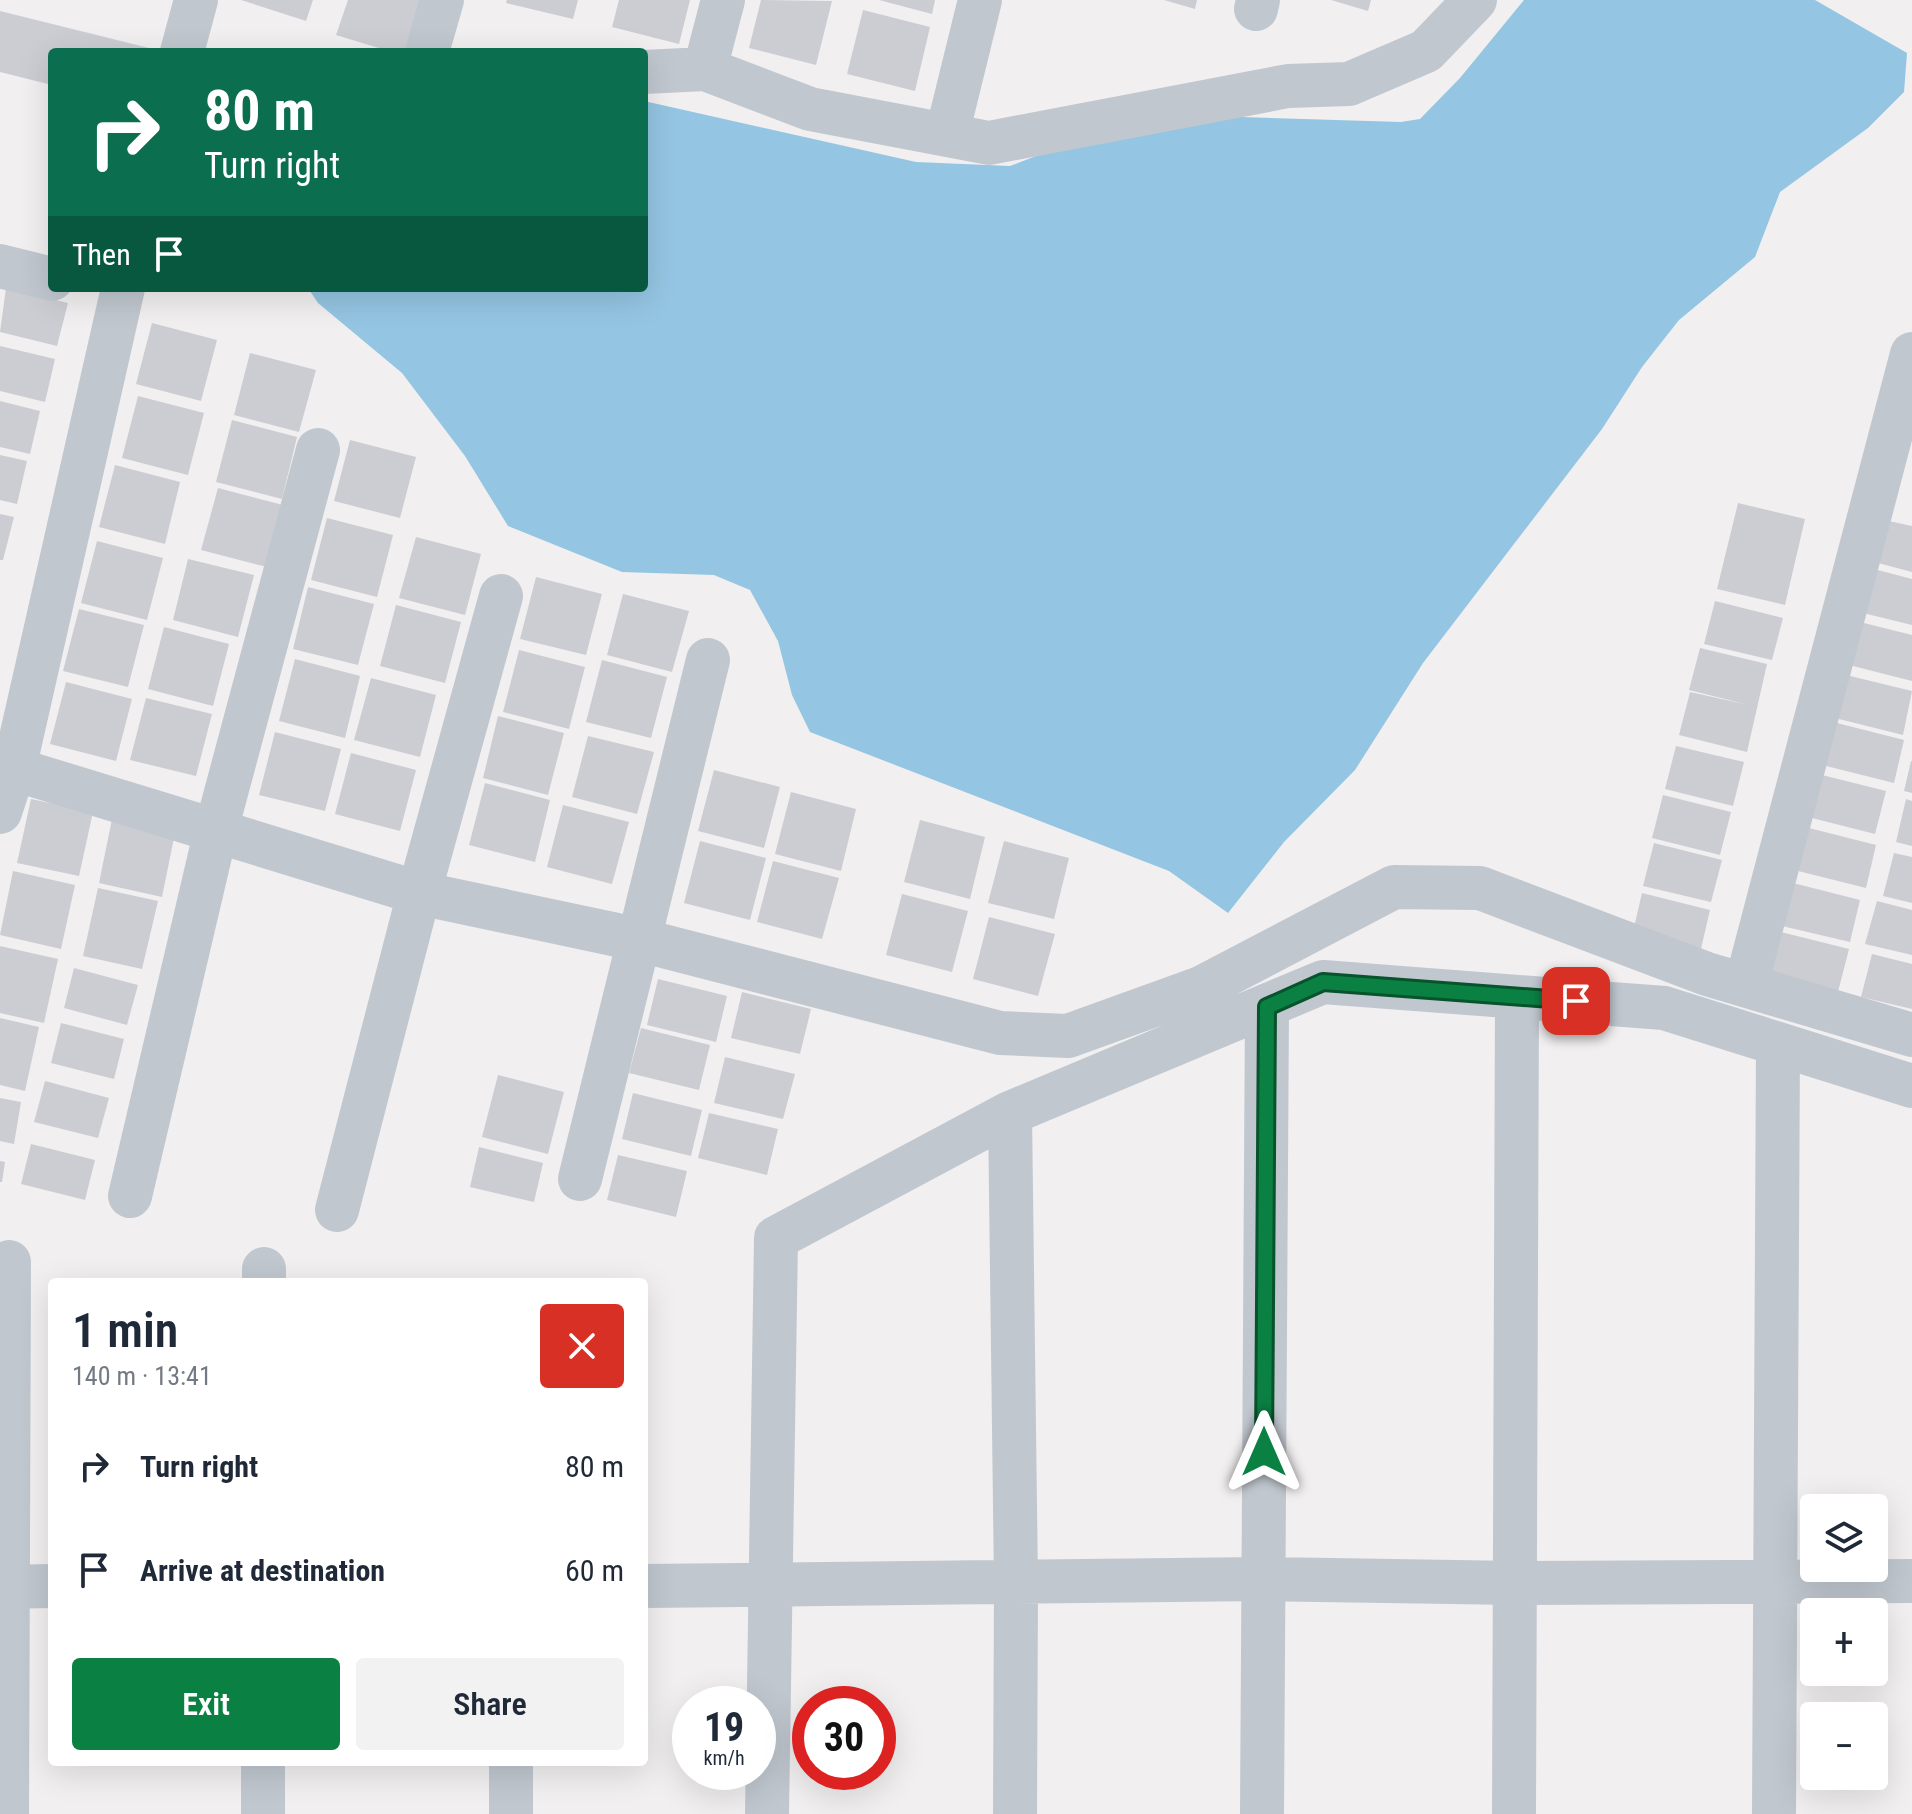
<!DOCTYPE html>
<html lang="en">
<head>
<meta charset="utf-8">
<style>
	body { margin:0; font-family:"Roboto Condensed",sans-serif; background:#f2f2f3; color:#1f2937; height:100vh; display:flex; flex-direction:column; font-size:30px; white-space:nowrap }
	* { box-sizing:border-box; margin:0 }
	p { font-size:26px; color:#747a83 }
	.icon { flex:none; width:44px; height:44px; fill:none; stroke:currentColor; stroke-width:2; stroke-linecap:round; stroke-linejoin:round }
	.map { position:relative; flex:1; overflow:hidden }
	.sheet { position:absolute; left:48px; top:1278px; width:600px; height:488px; display:flex; flex-direction:column; background:#fff; border-radius:8px; box-shadow:0 8px 32px #0002 }
	.sheet>* { flex:none }
	.banner { position:absolute; left:48px; top:48px; width:600px; height:244px; border-radius:8px; box-shadow:0 8px 32px #0002; background:#0b6e4f; color:#fff; overflow:hidden }
	.fabs { position:absolute; left:1800px; top:1494px; display:grid; gap:16px }
	.fabs a { display:grid; place-items:center; width:88px; height:88px; border-radius:8px; background:#fff; box-shadow:0 8px 32px #0002; font-size:40px }
	.speed { position:absolute; left:672px; top:1686px; display:flex; gap:16px; font-size:40px; font-weight:700; text-align:center }
	.speed>* { display:grid; place-content:center; width:104px; height:104px; border-radius:50%; background:#fff; box-shadow:0 8px 32px #0002; line-height:1 }
	.speed small { font-size:20px; font-weight:400 }
	.speed .limit { border:12px solid #d22; background:#fff; color:#111 }
	.pin { position:absolute; display:grid; place-items:center; width:68px; height:68px; color:#fff; margin:-34px; border-radius:16px; box-shadow:0 4px 12px #0006 }
	.me { position:absolute; width:88px; margin:-44px; rotate:0deg; stroke-linejoin:round; filter:drop-shadow(0 0 6px #0008) }
	.turn { display:flex; align-items:center; gap:28px; height:168px; padding:0 24px; font-size:36px }
	.turn .icon { width:104px; height:104px; stroke-width:2.5 }
	.turn b { display:block; font-size:56px; line-height:68px }
	.then { display:flex; align-items:center; height:76px; padding:0 24px; background:#0003; gap:16px; font-size:30px }
	.round { display:grid; place-items:center; flex:none; width:84px; height:84px; border-radius:8px; background:#f2f2f3 }
	.overview { display:flex; align-items:center; justify-content:space-between; height:136px; padding:0 24px }
	h1 { font-size:48px; font-weight:600; line-height:60px }
	.action { display:flex; gap:16px; margin-top:auto; padding:16px 24px }
	.action a { flex:1; height:92px; border-radius:8px; background:#0b8043; color:#fff; font-size:32px; font-weight:600; line-height:92px; text-align:center }
	.action a+a { background:#f2f2f3; color:#1f2937 }
	ul { padding:0; list-style:none }
	li { display:flex; align-items:center; gap:24px; height:104px; padding:0 24px }
	li div { flex:1 }
	li b { display:block; font-size:30px }
	li em { font-style:normal }
	.map>svg:first-child { display:block }
	.water { fill:#94c5e2 }
	.building { fill:#cccdd3 }
	.lines { fill:none; stroke-linecap:round; stroke-linejoin:round }
	.minor { stroke:#c1c7cf; stroke-width:44 }
	.route-casing { stroke:#07532c; stroke-width:20 }
	.route { stroke:#0b8043; stroke-width:14 }
</style>
</head>
<body>
<div class="map">
<svg width="1912" height="1814" viewBox="0 0 1912 1814">
	<rect width="100%" height="100%" fill="#f1efef"/>
	<!-- water -->
	<path class="water" d="M 1524,0 L 1815,0 L 1907,53 L 1904,92 L 1868,128 L 1780,192 L 1755,257 L 1679,320 L 1642,367 L 1602,429 L 1423,663 L 1355,770 L 1284,842 L 1228,913 L 1169,871 L 810,732 L 792,695 L 778,641 L 750,590 L 714,575 L 622,572 L 508,526 L 465,456 L 402,373 L 318,303 L 308,288 L 644,288 L 644,101 L 916,162 L 1010,166 L 1049,151 L 1210,116 L 1401,122 L 1420,119 L 1460,78 Z"/>
	<!-- building -->
	<path class="building" d="M 241,0 L 313,0 L 306,21 Z
		M 348,0 L 422,0 L 405,52 L 392,52 L 336,35 Z
		M 507,0 L 578,0 L 573,19 L 506,3 Z
		M 619,0 L 690,0 L 679,44 L 612,27 Z
		M 761,0 L 832,1 L 816,65 L 749,48 Z
		M 879,0 L 935,0 L 932,14 Z
		M 1164,0 L 1197,0 L 1195,9 Z
		M 1331,0 L 1371,0 L 1368,11 Z
		M 863,10 L 930,27 L 915,91 L 847,74 Z
		M 0,11 L 149,48 L 148,52 L 52,52 L 52,85 L 0,72 Z
		M 6,288 L 68,303 L 57,346 L 0,332 Z
		M 152,323 L 217,340 L 201,401 L 136,384 Z
		M 0,346 L 55,359 L 45,402 L 0,391 Z
		M 250,353 L 316,370 L 299,432 L 234,415 Z
		M 138,396 L 204,413 L 188,475 L 122,458 Z
		M 0,401 L 40,411 L 30,454 L 0,447 Z
		M 232,420 L 297,437 L 282,499 L 216,482 Z
		M 350,440 L 416,457 L 400,518 L 334,501 Z
		M 0,455 L 27,461 L 17,504 L 0,500 Z
		M 115,465 L 180,482 L 165,544 L 99,527 Z
		M 218,488 L 283,505 L 267,567 L 201,550 Z
		M 1738,503 L 1805,519 L 1785,605 L 1717,589 Z
		M 0,514 L 14,517 L 3,560 L 0,560 Z
		M 327,518 L 393,535 L 377,597 L 311,580 Z
		M 1889,521 L 1912,526 L 1912,572 L 1878,563 Z
		M 416,537 L 481,554 L 465,615 L 399,598 Z
		M 97,541 L 163,558 L 147,620 L 81,603 Z
		M 188,559 L 254,575 L 238,637 L 173,620 Z
		M 1874,569 L 1912,579 L 1912,625 L 1863,613 Z
		M 536,577 L 602,594 L 586,655 L 520,639 Z
		M 308,587 L 374,604 L 358,665 L 293,649 Z
		M 623,594 L 689,611 L 672,672 L 607,655 Z
		M 1715,601 L 1783,618 L 1772,660 L 1704,644 Z
		M 396,605 L 461,622 L 445,683 L 380,666 Z
		M 79,609 L 144,625 L 128,687 L 63,671 Z
		M 1860,622 L 1912,635 L 1912,681 L 1849,665 Z
		M 164,627 L 229,644 L 213,706 L 148,689 Z
		M 1700,648 L 1767,664 L 1747,752 L 1679,735 L 1690,692 L 1749,705 L 1689,690 Z
		M 519,650 L 585,667 L 569,729 L 503,712 Z
		M 295,659 L 360,676 L 345,738 L 279,721 Z
		M 602,660 L 667,677 L 651,738 L 586,722 Z
		M 1846,675 L 1912,691 L 1903,735 L 1835,718 Z
		M 371,678 L 436,695 L 420,757 L 354,740 Z
		M 66,682 L 132,699 L 116,761 L 50,744 Z
		M 146,698 L 212,714 L 196,776 L 130,760 Z
		M 498,716 L 564,733 L 548,795 L 483,778 Z
		M 1837,723 L 1904,740 L 1894,783 L 1826,766 Z
		M 275,732 L 341,749 L 325,811 L 259,795 Z
		M 588,736 L 654,752 L 637,814 L 572,797 Z
		M 1676,746 L 1744,762 L 1733,806 L 1665,789 Z
		M 351,753 L 416,770 L 400,831 L 335,814 Z
		M 1911,761 L 1912,761 L 1912,793 L 1904,791 Z
		M 714,770 L 780,787 L 764,848 L 698,831 Z
		M 1818,774 L 1886,791 L 1875,834 L 1808,817 Z
		M 485,783 L 550,800 L 535,862 L 469,845 Z
		M 791,792 L 856,809 L 841,871 L 775,854 Z
		M 1663,795 L 1731,812 L 1720,855 L 1652,838 Z
		M 31,799 L 93,812 L 79,876 L 17,863 Z
		M 1906,799 L 1912,801 L 1912,846 L 1896,842 Z
		M 563,805 L 629,822 L 612,884 L 547,867 Z
		M 112,819 L 175,833 L 162,897 L 99,883 Z
		M 920,820 L 985,837 L 970,899 L 904,882 Z
		M 1809,828 L 1876,845 L 1866,888 L 1798,871 Z
		M 700,841 L 766,858 L 750,920 L 684,903 Z
		M 1004,841 L 1069,858 L 1054,919 L 988,903 Z
		M 1654,843 L 1722,860 L 1711,902 L 1643,886 Z
		M 1894,853 L 1912,857 L 1912,903 L 1883,896 Z
		M 773,861 L 839,878 L 822,939 L 757,922 Z
		M 13,871 L 75,885 L 61,949 L 0,935 Z
		M 1793,883 L 1860,900 L 1850,942 L 1782,926 Z
		M 98,888 L 158,901 L 142,969 L 83,956 Z
		M 1642,893 L 1710,910 L 1700,953 L 1632,936 Z
		M 902,894 L 968,911 L 952,972 L 886,955 Z
		M 1877,901 L 1912,910 L 1912,955 L 1865,944 Z
		M 989,917 L 1055,934 L 1038,996 L 973,979 Z
		M 1781,932 L 1849,949 L 1838,992 L 1771,975 Z
		M 0,946 L 58,959 L 44,1023 L 0,1013 Z
		M 1872,954 L 1912,964 L 1912,1009 L 1861,997 Z
		M 74,968 L 138,985 L 127,1025 L 64,1008 Z
		M 658,979 L 727,996 L 716,1042 L 647,1025 Z
		M 742,992 L 811,1009 L 800,1054 L 731,1038 Z
		M 0,1018 L 39,1027 L 25,1091 L 0,1085 Z
		M 61,1023 L 124,1039 L 114,1079 L 51,1063 Z
		M 641,1028 L 710,1045 L 699,1090 L 629,1073 Z
		M 725,1057 L 795,1074 L 783,1119 L 714,1103 Z
		M 498,1075 L 564,1092 L 548,1154 L 482,1137 Z
		M 45,1081 L 109,1098 L 98,1138 L 34,1122 Z
		M 633,1093 L 702,1110 L 691,1156 L 622,1139 Z
		M 0,1098 L 21,1102 L 14,1144 L 0,1141 Z
		M 709,1113 L 778,1129 L 767,1175 L 698,1158 Z
		M 31,1144 L 95,1160 L 85,1200 L 21,1184 Z
		M 479,1147 L 543,1163 L 534,1202 L 470,1187 Z
		M 618,1155 L 687,1171 L 676,1217 L 607,1200 Z
		M 0,1161 L 5,1162 L 2,1182 L 0,1182 Z"/>
	<g class="lines">
		<!-- minor -->
		<path class="minor" d="M 1256,9 L 1258,0
			M 182,52 L 196,0
			M 427,52 L 442,0
			M 705,69 L 723,0
			M 644,72 L 705,69 L 810,109 L 989,143 L 1288,86 L 1349,84 L 1426,51 L 1475,0
			M 947,134 L 980,0
			M 0,266 L 52,279
			M 14,769 L 123,288
			M 0,812 L 14,769 L 419,893 L 636,939 L 1000,1033 L 1068,1036 L 1201,988 L 1394,887 L 1480,888 L 1707,974 L 1912,1035
			M 1746,985 L 1912,354
			M 1010,1113 L 1016,1585 L 1015,1814
			M 580,1179 L 708,660
			M 130,1196 L 216,830 L 318,450
			M 337,1210 L 419,893 L 501,596
			M 264,1282 L 264,1269
			M 644,1586 L 1262,1579 L 1516,1583 L 1912,1581
			M 0,1587 L 52,1586
			M 511,1762 L 511,1814
			M 7,1814 L 9,1262
			M 263,1814 L 263,1762
			M 767,1814 L 776,1238 L 1010,1113 L 1323,982 L 1664,1008 L 1912,1086
			M 1262,1814 L 1267,1007
			M 1514,1814 L 1517,997
			M 1774,1814 L 1778,1045"/>
	</g>
	<g class="lines">
		<!-- route casing -->
		<g class="route-casing">
			<path id="route" d="M 1264,1452 L 1267,1007 L 1323,982 L 1576,1001"/>
		</g>
		<!-- route -->
		<use href="#route" class="route"/>
	</g>
</svg>
<div class="fabs">
<a><svg class="icon" aria-label="layers" viewBox="0 0 24 24"><path d="M12 4l9 5-9 5-9-5zM3 14l9 5 9-5"/></svg></a>
<a>+</a>
<a>−</a>
</div>
<div class="speed"><div>19<small>km/h</small></div><div class="limit">30</div></div>
<div class="pin" style="left:1576px;top:1001px;background:#d93025"><svg class="icon" aria-label="arrive" viewBox="0 0 24 24"><path d="M6 21V4h12l-3 4 3 4H6"/></svg></div>
<svg class="me" style="left:1264px;top:1452px" viewBox="-20 -20 40 40"><path d="M0-17L14 15 0 8-14 15z" fill="#0b8043" stroke="#fff" stroke-width="4"/></svg>
<div class="banner">
<div class="turn"><svg class="icon" aria-label="right" viewBox="0 0 24 24"><path d="M7 20v-9h11M14 6l5 5-5 5"/></svg><div><b>80 m</b>Turn right</div></div>
<div class="then">Then<svg class="icon" aria-label="arrive" viewBox="0 0 24 24"><path d="M6 21V4h12l-3 4 3 4H6"/></svg></div>
</div>
<section class="sheet">
<div class="overview"><div><h1>1 min</h1><p>140 m · 13:41</p></div><a class="round" style="background:#d93025;color:#fff"><svg class="icon" aria-label="close" viewBox="0 0 24 24"><path d="M6 6l12 12M18 6L6 18"/></svg></a></div>
<ul>
<li><svg class="icon" aria-label="right" viewBox="0 0 24 24"><path d="M7 20v-9h11M14 6l5 5-5 5"/></svg><div><b>Turn right</b></div><em>80 m</em></li>
<li><svg class="icon" aria-label="arrive" viewBox="0 0 24 24"><path d="M6 21V4h12l-3 4 3 4H6"/></svg><div><b>Arrive at destination</b></div><em>60 m</em></li>
</ul>
<div class="action"><a>Exit</a><a>Share</a></div>
</section>
</div>
</body>
</html>
